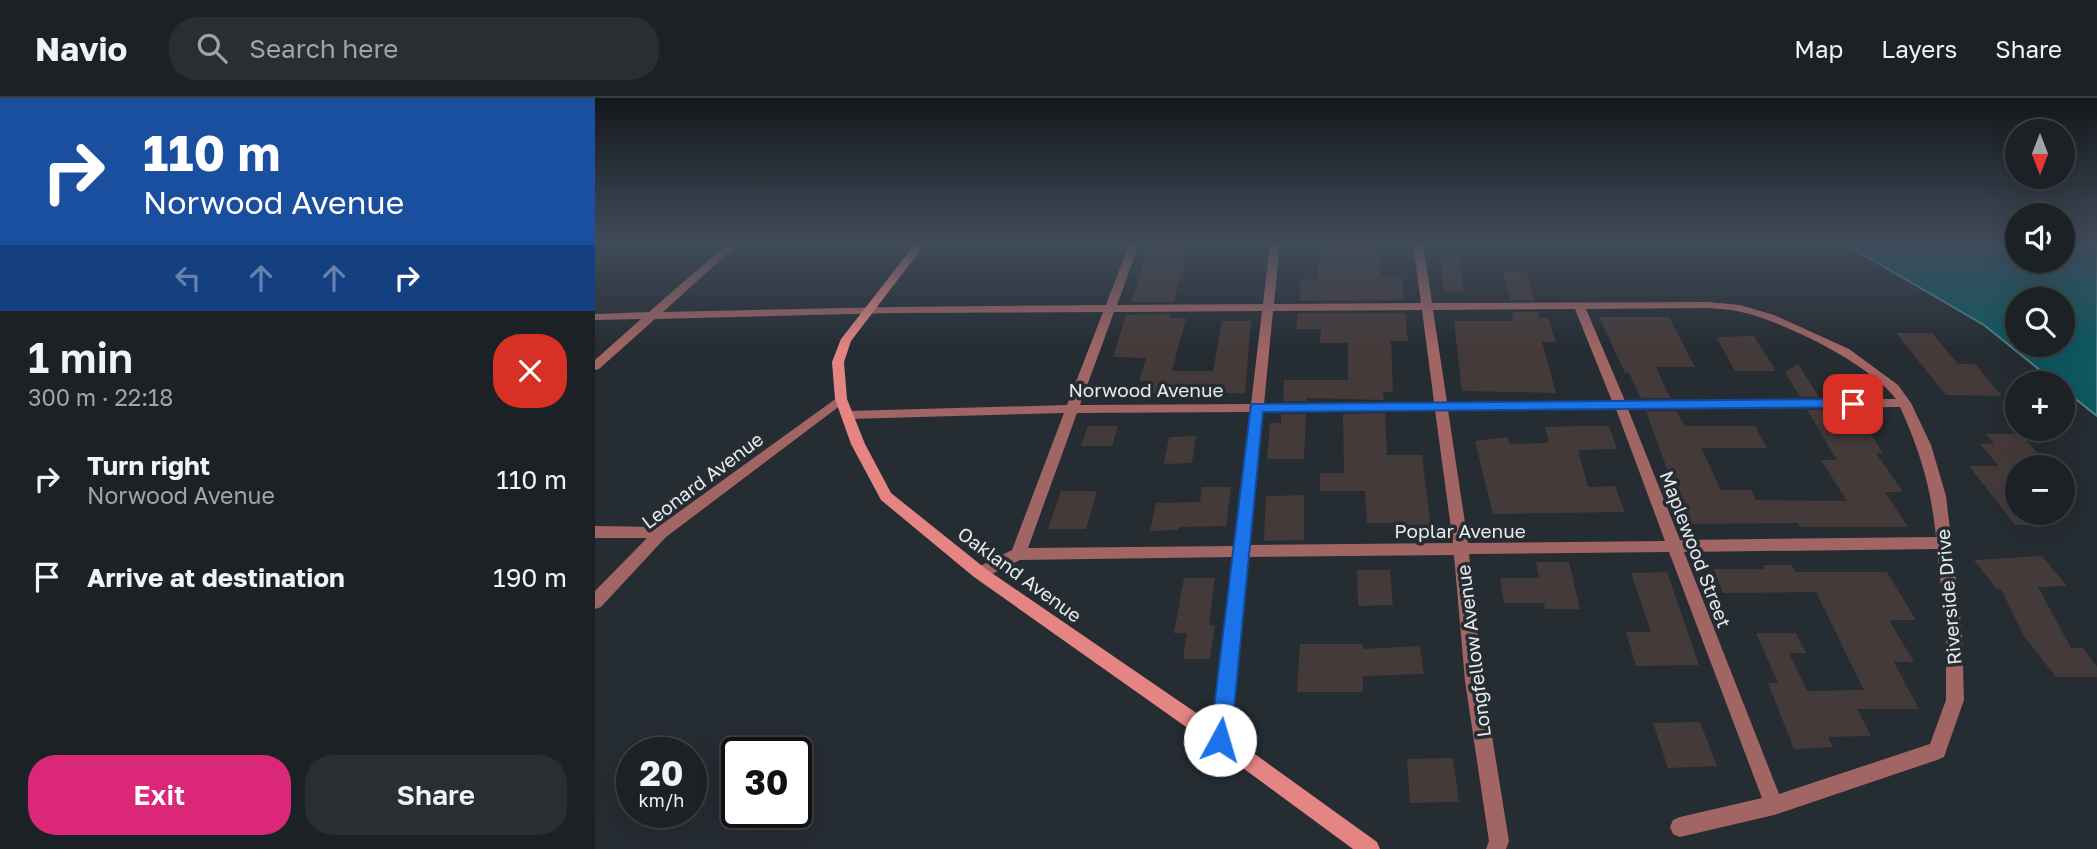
<!DOCTYPE html>
<html lang="en">
<head>
<meta charset="utf-8">
<style>
	body { margin:0; font-family:"Golos Text",sans-serif; background:#292e32; color:#f1f3f6; height:100vh; display:flex; flex-direction:column; font-size:26px; white-space:nowrap }
	* { box-sizing:border-box; margin:0 }
	p { font-size:23px; color:#a0a3a7 }
	.icon { flex:none; width:38px; height:38px; fill:none; stroke:currentColor; stroke-width:2; stroke-linecap:round; stroke-linejoin:round }
	.map { position:relative; flex:1; overflow:hidden }
	.side { display:flex; flex-direction:column; background:#1c2126; width:595px }
	.side>* { flex:none }
	.guide { background:#1a4fa0; color:#fff; overflow:hidden }
	.needle { width:46px; rotate:180deg }
	.controls { position:absolute; left:1410px; top:21px; display:grid; gap:14px }
	.controls a { display:grid; place-items:center; width:70px; height:70px; border-radius:50%; background:#1c2126; box-shadow:0 7px 28px #0002,0 0 0 2px #3a3e43; font-size:35px }
	.speed { position:absolute; left:21px; top:639px; display:flex; gap:14px; font-size:35px; font-weight:700; text-align:center }
	.speed>* { display:grid; place-content:center; width:91px; height:91px; border-radius:50%; background:#1c2126; box-shadow:0 7px 28px #0002,0 0 0 2px #3a3e43; line-height:1 }
	.speed small { font-size:18px; font-weight:400 }
	.speed .limit { border:4px solid #111; border-radius:10px; background:#fff; color:#111 }
	.pin { position:absolute; display:grid; place-items:center; width:60px; height:60px; color:#fff; margin:-30px; border-radius:14px; box-shadow:0 4px 10px #0006 }
	.me { position:absolute; width:77px; margin:-38px; rotate:6deg; stroke-linejoin:round; filter:drop-shadow(0 0 5px #0008) }
	.turn { display:flex; align-items:center; gap:24px; height:147px; padding:0 28px; font-size:32px }
	.turn .icon { width:91px; height:91px; stroke-width:2.5 }
	.turn b { display:block; font-size:49px; line-height:60px }
	.lanes { display:flex; align-items:center; height:66px; padding:0 28px; background:#0003; justify-content:center; gap:35px; direction:ltr }
	.lanes .off { opacity:.35 }
	.round { display:grid; place-items:center; flex:none; width:74px; height:74px; border-radius:28px; background:#292e32 }
	.headline { display:flex; align-items:center; justify-content:space-between; height:119px; padding:0 28px }
	h1 { font-size:42px; font-weight:600; line-height:52px }
	.action { display:flex; gap:14px; margin-top:auto; padding:14px 28px }
	.action a { flex:1; height:80px; border-radius:28px; background:#db2777; color:#fff; font-size:28px; font-weight:600; line-height:80px; text-align:center }
	.action a+a { background:#292e32; color:#f1f3f6 }
	ul { padding:0; list-style:none }
	li { display:flex; align-items:center; gap:21px; height:98px; padding:0 28px }
	li div { flex:1 }
	li b { display:block; font-size:26px }
	li em { font-style:normal }
	header { display:flex; align-items:center; gap:42px; box-sizing:border-box; height:98px; padding:0 35px; background:#1c2126; border-bottom:2px solid #3a3e43 }
	header strong { font-size:33px }
	nav { display:flex; gap:38px; margin-inline-start:auto; font-size:24px }
	.search { width:490px; height:63px; background:#292e32; display:flex; align-items:center; gap:18px; box-sizing:border-box; padding:0 24px; border-radius:28px; color:#a0a3a7; font-size:26px }
	main { display:flex; flex:1; min-height:0 }
	.map>svg:first-child { display:block }
	.water { fill:#0e5862; stroke:#4f848c; stroke-width:2; fill-rule:evenodd }
	.building { fill:#453a3a }
	.lines { fill:none; stroke-linecap:round; stroke-linejoin:round }
	.street { fill:#a16564; fill-rule:evenodd }
	.secondary { fill:#e58583; fill-rule:evenodd }
	.route { fill:#1a73e8; stroke:#114b97; stroke-width:2 }
	.labels { text-anchor:middle; dominant-baseline:central; stroke-width:7; stroke-linejoin:round; paint-order:stroke }
	.street-label { font-size:19px; fill:#e7ebef; stroke:#252c32 }
</style>
</head>
<body>
<header>
<strong>Navio</strong>
<div class="search"><svg class="icon" aria-label="search" viewBox="0 0 24 24"><circle cx="10" cy="10" r="6"/><path d="M15 15l6 6"/></svg>Search here</div>
<nav><a>Map</a><a>Layers</a><a>Share</a></nav>
</header>
<main>
<section class="side">
<div class="guide">
<div class="turn"><svg class="icon" aria-label="right" viewBox="0 0 24 24"><path d="M7 20v-9h11M14 6l5 5-5 5"/></svg><div><b>110 m</b>Norwood Avenue</div></div>
<div class="lanes"><svg class="icon off" aria-label="left" viewBox="0 0 24 24"><path d="M17 20v-9H6M10 6l-5 5 5 5"/></svg><svg class="icon off" aria-label="ahead" viewBox="0 0 24 24"><path d="M12 20V5M6 11l6-6 6 6"/></svg><svg class="icon off" aria-label="ahead" viewBox="0 0 24 24"><path d="M12 20V5M6 11l6-6 6 6"/></svg><svg class="icon" aria-label="right" viewBox="0 0 24 24"><path d="M7 20v-9h11M14 6l5 5-5 5"/></svg></div>
</div>
<div class="headline"><div><h1>1 min</h1><p>300 m · 22:18</p></div><a class="round" style="background:#d93025;color:#fff"><svg class="icon" aria-label="close" viewBox="0 0 24 24"><path d="M6 6l12 12M18 6L6 18"/></svg></a></div>
<ul>
<li><svg class="icon" aria-label="right" viewBox="0 0 24 24"><path d="M7 20v-9h11M14 6l5 5-5 5"/></svg><div><b>Turn right</b><p>Norwood Avenue</p></div><em>110 m</em></li>
<li><svg class="icon" aria-label="arrive" viewBox="0 0 24 24"><path d="M6 21V4h12l-3 4 3 4H6"/></svg><div><b>Arrive at destination</b></div><em>190 m</em></li>
</ul>
<div class="action"><a>Exit</a><a>Share</a></div>
</section>
<div class="map">
<svg width="1502" height="751" viewBox="0 0 1502 751">
	<rect width="100%" height="100%" fill="#252c32"/>
	<!-- water -->
	<path class="water" d="M 1250,146 L 1423,146 L 1423,163 L 1468,163 L 1468,146 L 1502,146 L 1502,318 L 1468,291 L 1468,285 L 1461,285 L 1389,227 ZM 1423,201 L 1468,201 L 1468,247 L 1423,247 Z"/>
	<!-- building -->
	<path class="building" d="M 555,147 L 594,147 L 579,204 L 536,204 Z
		M 724,148 L 784,148 L 785,179 L 807,179 L 809,202 L 704,203 L 706,181 L 722,181 Z
		M 845,158 L 864,158 L 869,193 L 849,193 Z
		M 908,174 L 931,174 L 940,202 L 915,202 Z
		M 917,214 L 943,214 L 945,220 L 953,220 L 961,244 L 947,244 L 961,295 L 867,293 L 859,223 L 918,223 Z
		M 703,215 L 810,215 L 813,243 L 796,243 L 798,294 L 788,294 L 789,302 L 711,300 L 711,303 L 688,303 L 689,282 L 753,282 L 753,245 L 725,245 L 726,231 L 701,231 Z
		M 576,216 L 575,220 L 591,220 L 577,273 L 618,273 L 627,223 L 656,223 L 650,295 L 547,295 L 551,283 L 544,283 L 551,260 L 518,259 L 530,220 L 532,217 Z
		M 1004,219 L 1074,219 L 1100,269 L 1061,269 L 1075,300 L 1046,300 L 1034,275 L 1030,275 Z
		M 1301,235 L 1337,235 L 1363,266 L 1380,266 L 1407,298 L 1351,297 Z
		M 1159,238 L 1181,273 L 1140,273 L 1121,239 Z
		M 1203,266 L 1224,299 L 1205,299 L 1190,274 Z
		M 1212,312 L 1233,312 L 1244,328 L 1271,329 L 1288,355 L 1281,355 L 1308,394 L 1290,394 L 1313,429 L 1205,429 L 1203,425 L 1092,426 L 1051,313 L 1081,313 L 1090,328 L 1160,328 L 1172,350 L 1106,350 L 1126,392 L 1156,392 L 1161,402 L 1252,403 L 1226,362 L 1242,362 Z
		M 790,315 L 792,357 L 827,357 L 836,432 L 800,433 L 800,425 L 772,425 L 770,393 L 725,393 L 725,375 L 749,375 L 748,316 Z
		M 686,316 L 711,316 L 709,361 L 672,361 L 675,325 L 686,325 Z
		M 493,328 L 523,328 L 517,348 L 486,348 Z
		M 987,328 L 1014,328 L 1022,351 L 983,352 L 993,389 L 1020,388 L 1030,414 L 898,416 L 880,343 L 913,339 L 914,346 L 954,345 L 950,329 Z
		M 1391,336 L 1425,336 L 1452,365 L 1423,365 L 1423,415 L 1435,415 L 1445,427 L 1420,427 L 1374,368 L 1404,368 L 1385,346 L 1399,346 Z
		M 601,338 L 597,365 L 569,366 L 574,339 Z
		M 607,389 L 636,389 L 631,428 L 584,429 L 583,432 L 555,433 L 561,405 L 605,404 Z
		M 466,393 L 502,393 L 491,431 L 453,431 Z
		M 709,397 L 709,442 L 669,443 L 671,398 Z
		M 1447,458 L 1472,488 L 1443,489 L 1476,550 L 1488,550 L 1502,569 L 1502,579 L 1461,579 L 1429,538 L 1406,491 L 1402,491 L 1379,462 Z
		M 941,464 L 974,464 L 985,511 L 950,511 L 949,505 L 909,505 L 905,480 L 944,480 Z
		M 1168,467 L 1197,467 L 1200,474 L 1292,474 L 1321,522 L 1294,522 L 1319,564 L 1299,564 L 1324,611 L 1262,611 L 1276,638 L 1233,639 L 1238,649 L 1199,651 L 1173,585 L 1183,585 L 1161,535 L 1201,535 L 1211,555 L 1194,555 L 1212,593 L 1269,592 L 1221,494 L 1128,495 L 1119,471 L 1170,471 Z
		M 762,472 L 795,472 L 798,507 L 763,508 Z
		M 1072,474 L 1104,567 L 1041,568 L 1031,534 L 1056,534 L 1036,475 Z
		M 589,480 L 620,480 L 614,527 L 620,528 L 615,561 L 588,561 L 592,535 L 579,535 Z
		M 705,546 L 768,546 L 768,551 L 825,548 L 829,576 L 768,578 L 768,594 L 702,594 Z
		M 1105,624 L 1122,668 L 1073,670 L 1058,625 Z
		M 858,660 L 864,704 L 815,705 L 812,661 Z"/>
	<g class="lines">
		<!-- street -->
		<path class="street" d="M 132,146 L 143,146 L 68,214 L 298,209 L 511,207 L 534,146 L 544,146 L 522,207 L 668,206 L 675,146 L 685,146 L 679,206 L 826,205 L 818,146 L 828,146 L 837,205 L 1113,204 L 1145,207 L 1179,217 L 1254,251 L 1303,287 L 1316,305 L 1336,347 L 1351,398 L 1367,534 L 1369,602 L 1351,653 L 1349,659 L 1342,662 L 1179,717 L 1085,739 L 1078,736 L 1075,729 L 1078,722 L 1085,719 L 1167,700 L 1074,454 L 874,456 L 888,583 L 914,743 L 911,751 L 891,751 L 894,743 L 870,583 L 859,457 L 653,459 L 634,642 L 632,648 L 625,651 L 618,648 L 616,642 L 638,459 L 425,462 L 391,479 L 385,481 L 379,479 L 377,475 L 379,471 L 417,452 L 469,315 L 254,321 L 248,317 L 254,313 L 472,307 L 508,214 L 298,215 L 60,221 L 4,271 L 0,272 L 0,262 L 46,221 L 0,222 L 0,216 L 54,214 ZM 1113,210 C 1124,211 1135,211 1146,214 C 1188,223 1275,266 1301,301 L 1030,303 L 991,211 ZM 980,211 L 1017,303 L 852,304 L 838,212 ZM 827,212 L 839,304 L 669,306 L 678,213 ZM 667,213 L 656,306 L 485,307 L 519,214 ZM 1305,309 C 1326,355 1336,390 1341,439 L 1085,442 L 1033,311 ZM 1021,311 L 1070,443 L 873,445 L 853,312 ZM 840,312 L 858,445 L 654,447 L 668,314 ZM 655,314 L 639,448 L 433,450 L 482,315 ZM 1342,451 L 1351,534 L 1351,602 L 1335,646 L 1184,696 L 1089,454 Z
			M 246,297 L 250,298 L 252,301 L 250,304 L 71,439 L 6,509 L 0,511 L 0,493 L 52,440 L 0,440 L 0,428 L 63,429 Z"/>
		<!-- secondary -->
		<path class="secondary" d="M 320,146 L 330,146 L 256,243 L 249,264 L 252,301 L 270,346 L 296,395 L 391,471 L 632,636 L 782,744 L 785,751 L 758,751 L 618,648 L 379,479 L 286,402 L 256,346 L 240,301 L 237,264 L 246,241 Z"/>
	</g>
	<!-- sky -->
	<linearGradient id="sky" x2="0" y2="1"><stop stop-color="#14181c"/><stop offset="0.58" stop-color="#404b5a"/><stop offset="1" stop-color="#404b5a" stop-opacity="0"/></linearGradient>
	<rect width="1502" height="251" fill="url(#sky)"/>
	<!-- route -->
	<path class="route" d="M 1258,301 L 1266,306 L 1264,309 L 668,314 L 636,642 L 633,649 L 625,652 L 618,649 L 615,642 L 656,306 Z"/>
	<g class="labels">
		<!-- street labels -->
		<g class="street-label">
			<text x="551" y="291">Norwood Avenue</text>
			<text transform="translate(107 382) rotate(-37)">Leonard Avenue</text>
			<text x="865" y="432">Poplar Avenue</text>
			<text transform="translate(1101 451) rotate(69)">Maplewood Street</text>
			<text transform="translate(425 476) rotate(36)">Oakland Avenue</text>
			<text transform="translate(1353 499) rotate(-95)">Riverside Drive</text>
			<text transform="translate(878 553) rotate(-97)">Longfellow Avenue</text>
		</g>
	</g>
</svg>
<div class="controls">
<a><svg class="needle" viewBox="-14 -14 28 28"><path d="M0-13l5 13h-10z" fill="#e53935"/><path d="M0 13l5-13h-10z" fill="#a0a3a7"/></svg></a>
<a><svg class="icon" aria-label="sound" viewBox="0 0 24 24"><path d="M4 9h4l5-4v14l-5-4H4zM17 9q2 3 0 6"/></svg></a>
<a><svg class="icon" aria-label="search" viewBox="0 0 24 24"><circle cx="10" cy="10" r="6"/><path d="M15 15l6 6"/></svg></a>
<a>+</a>
<a>−</a>
</div>
<div class="speed"><div>20<small>km/h</small></div><div class="limit">30</div></div>
<div class="pin" style="left:1258px;top:306px;background:#d93025"><svg class="icon" aria-label="arrive" viewBox="0 0 24 24"><path d="M6 21V4h12l-3 4 3 4H6"/></svg></div>
<svg class="me" style="left:625px;top:642px" viewBox="-20 -20 40 40"><circle r="19" fill="#fff"/><path d="M0-13L10 11 0 6-10 11z" fill="#1a73e8"/></svg>
</div>
</main>
</body>
</html>
